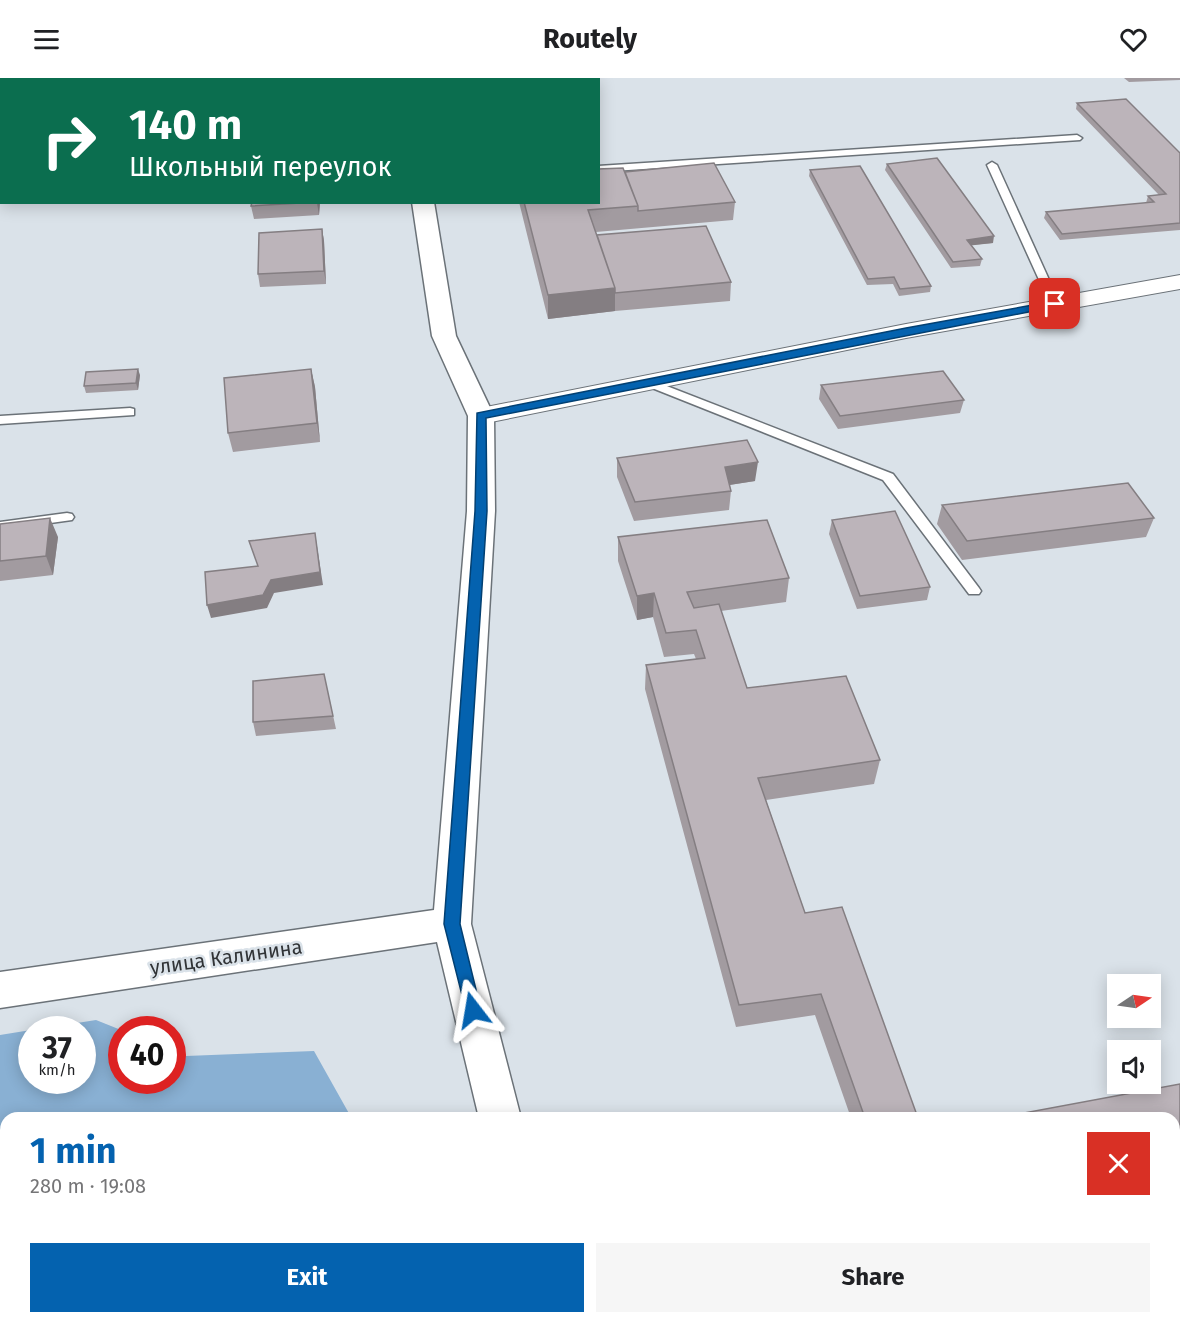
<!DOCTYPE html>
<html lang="en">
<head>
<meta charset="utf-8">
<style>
	body { margin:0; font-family:"Fira Sans",sans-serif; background:#f6f6f6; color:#202124; height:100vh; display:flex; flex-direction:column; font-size:22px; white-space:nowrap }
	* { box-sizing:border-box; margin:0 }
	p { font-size:20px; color:#757577 }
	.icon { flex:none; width:33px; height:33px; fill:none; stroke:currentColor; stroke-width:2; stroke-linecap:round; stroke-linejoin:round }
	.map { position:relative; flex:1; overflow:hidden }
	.details { position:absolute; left:0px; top:1034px; width:1180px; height:212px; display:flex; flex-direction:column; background:#fff; border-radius:18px 18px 0 0; box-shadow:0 3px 15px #0003 }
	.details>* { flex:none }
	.top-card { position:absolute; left:0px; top:0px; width:600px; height:126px; box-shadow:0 3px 15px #0003; background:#0b6e4f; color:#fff; overflow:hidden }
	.needle { width:39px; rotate:77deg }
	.controls { position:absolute; left:1107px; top:896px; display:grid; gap:12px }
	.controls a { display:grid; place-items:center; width:54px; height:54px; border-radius:0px; background:#fff; box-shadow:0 3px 15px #0003; font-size:30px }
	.speed { position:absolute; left:18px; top:938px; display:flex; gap:12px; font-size:30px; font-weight:700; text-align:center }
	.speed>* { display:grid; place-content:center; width:78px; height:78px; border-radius:50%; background:#fff; box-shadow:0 3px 15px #0003; line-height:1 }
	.speed small { font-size:15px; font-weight:400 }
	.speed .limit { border:9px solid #d22; background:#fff; color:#111 }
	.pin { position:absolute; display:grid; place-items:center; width:51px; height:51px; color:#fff; margin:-26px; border-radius:12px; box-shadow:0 3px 9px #0006 }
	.me { position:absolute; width:66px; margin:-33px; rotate:346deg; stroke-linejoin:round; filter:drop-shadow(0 0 4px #0008) }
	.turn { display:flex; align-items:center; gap:21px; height:126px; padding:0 30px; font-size:27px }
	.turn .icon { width:78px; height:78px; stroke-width:2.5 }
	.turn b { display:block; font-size:42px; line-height:51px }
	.round { display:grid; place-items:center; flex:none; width:63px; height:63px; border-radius:0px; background:#f6f6f6 }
	.headline { display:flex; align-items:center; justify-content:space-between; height:102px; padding:0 30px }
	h1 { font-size:36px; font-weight:700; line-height:45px; color:#0462af }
	.button { display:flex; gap:12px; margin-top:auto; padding:12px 30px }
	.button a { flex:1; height:69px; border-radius:0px; background:#0462af; color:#fff; font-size:24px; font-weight:700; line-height:69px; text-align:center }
	.button a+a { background:#f6f6f6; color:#202124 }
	header { display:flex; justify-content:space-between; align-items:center; height:78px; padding:0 30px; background:#fff; font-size:27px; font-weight:700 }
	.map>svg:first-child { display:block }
	.forest { fill:#89b0d3 }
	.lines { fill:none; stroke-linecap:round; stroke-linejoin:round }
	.service-casing { stroke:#6b7278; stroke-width:3 }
	.minor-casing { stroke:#6b7278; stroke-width:2 }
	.tertiary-casing { stroke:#6b7278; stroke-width:3 }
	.service { fill:#fff; fill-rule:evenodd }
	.minor { fill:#fff; fill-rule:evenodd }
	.tertiary { fill:#fff; fill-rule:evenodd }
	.wall { fill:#a29ba0 }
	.shaded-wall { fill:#847e82 }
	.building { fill:#bcb4ba; stroke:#847e82; stroke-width:1.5 }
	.route { fill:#0462af; stroke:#034072; stroke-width:1.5 }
	.labels { text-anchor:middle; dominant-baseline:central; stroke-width:5; stroke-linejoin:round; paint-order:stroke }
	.street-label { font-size:20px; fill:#303336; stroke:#dae2e9 }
</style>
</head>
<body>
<header><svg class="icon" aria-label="menu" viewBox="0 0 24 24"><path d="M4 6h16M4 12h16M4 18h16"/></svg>Routely<svg class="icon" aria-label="heart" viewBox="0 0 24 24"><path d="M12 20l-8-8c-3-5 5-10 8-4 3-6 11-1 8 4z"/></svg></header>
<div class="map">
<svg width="1180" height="1244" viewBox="0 0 1180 1244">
	<rect width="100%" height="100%" fill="#dae2e9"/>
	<!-- forest -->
	<path class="forest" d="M 96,942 L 121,952 L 122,1002 L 172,1002 L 173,972 L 186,978 L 314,973 L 351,1039 L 6,1040 L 6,1239 L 393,1239 L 391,1244 L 0,1244 L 0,957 L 31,952 L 32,1002 L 82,1002 L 82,951 L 39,951 Z"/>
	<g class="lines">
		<!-- service casing -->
		<g class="service-casing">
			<path id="service" d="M 1077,57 L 1082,60 L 1080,62 L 598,94 L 598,88 Z
				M 992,84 L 997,87 L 1060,226 L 1059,228 L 1050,226 L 987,87 Z
				M 646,300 L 893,396 L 979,510 L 981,513 L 979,516 L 969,516 L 883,402 L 642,306 L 642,302 Z
				M 130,330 L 134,331 L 134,337 L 0,346 L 0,338 Z
				M 67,435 L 72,436 L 74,439 L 72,442 L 0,452 L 0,444 Z"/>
		</g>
		<!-- minor casing -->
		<g class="minor-casing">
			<path id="minor" d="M 1180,197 L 1180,211 L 906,260 L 481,346 L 472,343 L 468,338 L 472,333 L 481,330 L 906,246 Z"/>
		</g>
		<!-- tertiary casing -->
		<g class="tertiary-casing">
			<path id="tertiary" d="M 396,0 L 416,0 L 416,2 L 397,2 Z
				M 412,124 L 434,124 L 456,258 L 494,338 L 495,433 L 471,846 L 521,1040 L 479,1040 L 437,864 L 0,930 L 0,894 L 434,832 L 467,433 L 468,338 L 432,258 Z
				M 526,1239 L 572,1239 L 573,1244 L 527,1244 Z"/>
		</g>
		<!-- service -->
		<use href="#service" class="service"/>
		<!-- minor -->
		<use href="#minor" class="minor"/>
		<!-- tertiary -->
		<use href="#tertiary" class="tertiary"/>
	</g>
	<!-- wall -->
	<path class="wall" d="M 1124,0 L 1180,0 L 1180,2 L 1129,4 Z
		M 0,24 L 2,24 L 2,106 L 0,106 Z
		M 1077,25 L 1180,75 L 1180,152 L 1060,162 L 1044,140 L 1046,134 L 1146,125 L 1148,118 L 1159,117 L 1076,31 Z
		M 887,86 L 993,165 L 971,167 L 982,181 L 980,188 L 951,190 L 885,92 Z
		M 810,92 L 931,208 L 930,214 L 899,218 L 893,206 L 867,207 L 809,98 Z
		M 625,94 L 735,124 L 733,142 L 596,154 L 597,157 L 731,204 L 730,223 L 615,233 L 548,241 L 519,124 L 598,124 Z
		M 320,124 L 319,137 L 254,141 L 251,128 Z
		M 322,151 L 324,163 L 326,206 L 260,209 L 258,196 Z
		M 311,291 L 315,309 L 320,364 L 233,374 L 228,355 Z
		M 140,297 L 138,312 L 86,315 L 84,308 Z
		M 821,307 L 964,322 L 960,335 L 838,351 L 819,321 Z
		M 617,380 L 755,403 L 729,407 L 731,413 L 729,432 L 634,443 L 617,399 Z
		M 942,427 L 1154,440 L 1146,459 L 962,482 L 937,446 Z
		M 832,442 L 930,509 L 927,522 L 857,531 L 829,456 Z
		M 0,446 L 58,459 L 53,497 L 0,503 Z
		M 618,459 L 789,500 L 786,524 L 721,533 L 747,610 L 880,682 L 874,706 L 766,722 L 805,835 L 918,1040 L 851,1040 L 815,937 L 736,949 L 645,611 L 646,587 L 696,581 L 694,576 L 664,579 L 653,539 L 637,542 L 618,483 Z
		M 324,596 L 336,651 L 256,658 L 253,644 Z
		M 1180,1006 L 1180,1138 L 1174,1139 L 1174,1040 Z"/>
	<!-- shaded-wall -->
	<path class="shaded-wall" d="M 317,124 L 320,124 L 319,137 L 317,125 Z
		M 322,151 L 324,163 L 326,206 L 324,193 Z
		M 994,158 L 993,165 L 966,168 L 967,162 Z
		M 615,210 L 615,233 L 548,241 L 548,217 Z
		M 138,291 L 140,297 L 138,312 L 136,305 Z
		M 311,291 L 315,309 L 320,364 L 317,345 Z
		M 758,384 L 755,403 L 723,408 L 725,389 Z
		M 50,440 L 58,459 L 53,497 L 46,478 Z
		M 315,455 L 323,507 L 274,515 L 267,530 L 211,540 L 207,527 Z
		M 654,515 L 653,539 L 637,542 L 637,518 Z"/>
	<!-- building -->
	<path class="building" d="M 487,0 L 563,0 L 564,2 L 487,2 Z
		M 1126,21 L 1180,75 L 1180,145 L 1062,156 L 1046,134 L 1154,124 L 1148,118 L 1166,116 L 1077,25 Z
		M 0,24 L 2,24 L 2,89 L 0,90 Z
		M 937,80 L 994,158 L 967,162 L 982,181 L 953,184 L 887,86 Z
		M 714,85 L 735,124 L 638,133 L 638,128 L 625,94 Z
		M 860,88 L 931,208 L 900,211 L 894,199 L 868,201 L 810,92 Z
		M 623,90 L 638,128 L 588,132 L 615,210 L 548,217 L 524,124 L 598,124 L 598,91 Z
		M 252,124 L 317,124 L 251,128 Z
		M 706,148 L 731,204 L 615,215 L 615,210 L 597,157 Z
		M 322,151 L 324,193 L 258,196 L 259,155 Z
		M 138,291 L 136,305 L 84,308 L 86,294 Z
		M 311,291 L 317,345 L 228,355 L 224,300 Z
		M 943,293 L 964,322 L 840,338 L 821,307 Z
		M 747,362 L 758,384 L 725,389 L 731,413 L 635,424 L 617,380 Z
		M 1128,405 L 1154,440 L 967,463 L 942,427 Z
		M 895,433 L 930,509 L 860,518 L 832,442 Z
		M 50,440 L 46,478 L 0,483 L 0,446 Z
		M 767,442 L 789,500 L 687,514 L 694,530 L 719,526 L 747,610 L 846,598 L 880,682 L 758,700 L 805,835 L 842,829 L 918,1040 L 865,1040 L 821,916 L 739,927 L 646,587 L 705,580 L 696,552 L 666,555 L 654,515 L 637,518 L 618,459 Z
		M 315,455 L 320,494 L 271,502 L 263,517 L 207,527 L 205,494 L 258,488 L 249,463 Z
		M 324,596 L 333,638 L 253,644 L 253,603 Z
		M 1180,1006 L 1180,1122 L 1174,1123 L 1174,1040 L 997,1040 Z"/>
	<!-- route -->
	<path class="route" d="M 1055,223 L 1059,224 L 1059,228 L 486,340 L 487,433 L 460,846 L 481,932 L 479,937 L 473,939 L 467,937 L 444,846 L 475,433 L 477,335 L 906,250 Z"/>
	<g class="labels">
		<!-- street labels -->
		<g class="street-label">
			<text transform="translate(226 879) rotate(-8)">улица Калинина</text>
		</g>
	</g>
</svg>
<div class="controls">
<a><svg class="needle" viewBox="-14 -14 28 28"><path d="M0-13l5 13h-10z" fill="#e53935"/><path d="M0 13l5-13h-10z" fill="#757577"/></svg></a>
<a><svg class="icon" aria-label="sound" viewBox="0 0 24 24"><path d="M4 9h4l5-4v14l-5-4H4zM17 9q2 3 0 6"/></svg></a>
</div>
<div class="speed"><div>37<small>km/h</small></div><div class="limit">40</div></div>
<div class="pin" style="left:1055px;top:226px;background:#d93025"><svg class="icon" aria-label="arrive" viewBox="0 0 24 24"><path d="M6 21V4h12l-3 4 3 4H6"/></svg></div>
<svg class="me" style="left:473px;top:932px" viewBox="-20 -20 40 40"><path d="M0-17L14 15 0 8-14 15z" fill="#0462af" stroke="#fff" stroke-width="4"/></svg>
<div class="top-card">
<div class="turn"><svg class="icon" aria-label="right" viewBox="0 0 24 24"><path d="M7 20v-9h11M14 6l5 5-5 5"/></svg><div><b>140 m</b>Школьный переулок</div></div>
</div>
<section class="details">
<div class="headline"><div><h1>1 min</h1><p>280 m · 19:08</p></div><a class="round" style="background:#d93025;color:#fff"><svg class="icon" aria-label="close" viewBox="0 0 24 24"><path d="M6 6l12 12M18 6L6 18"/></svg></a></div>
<div class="button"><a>Exit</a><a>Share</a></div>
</section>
</div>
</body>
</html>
